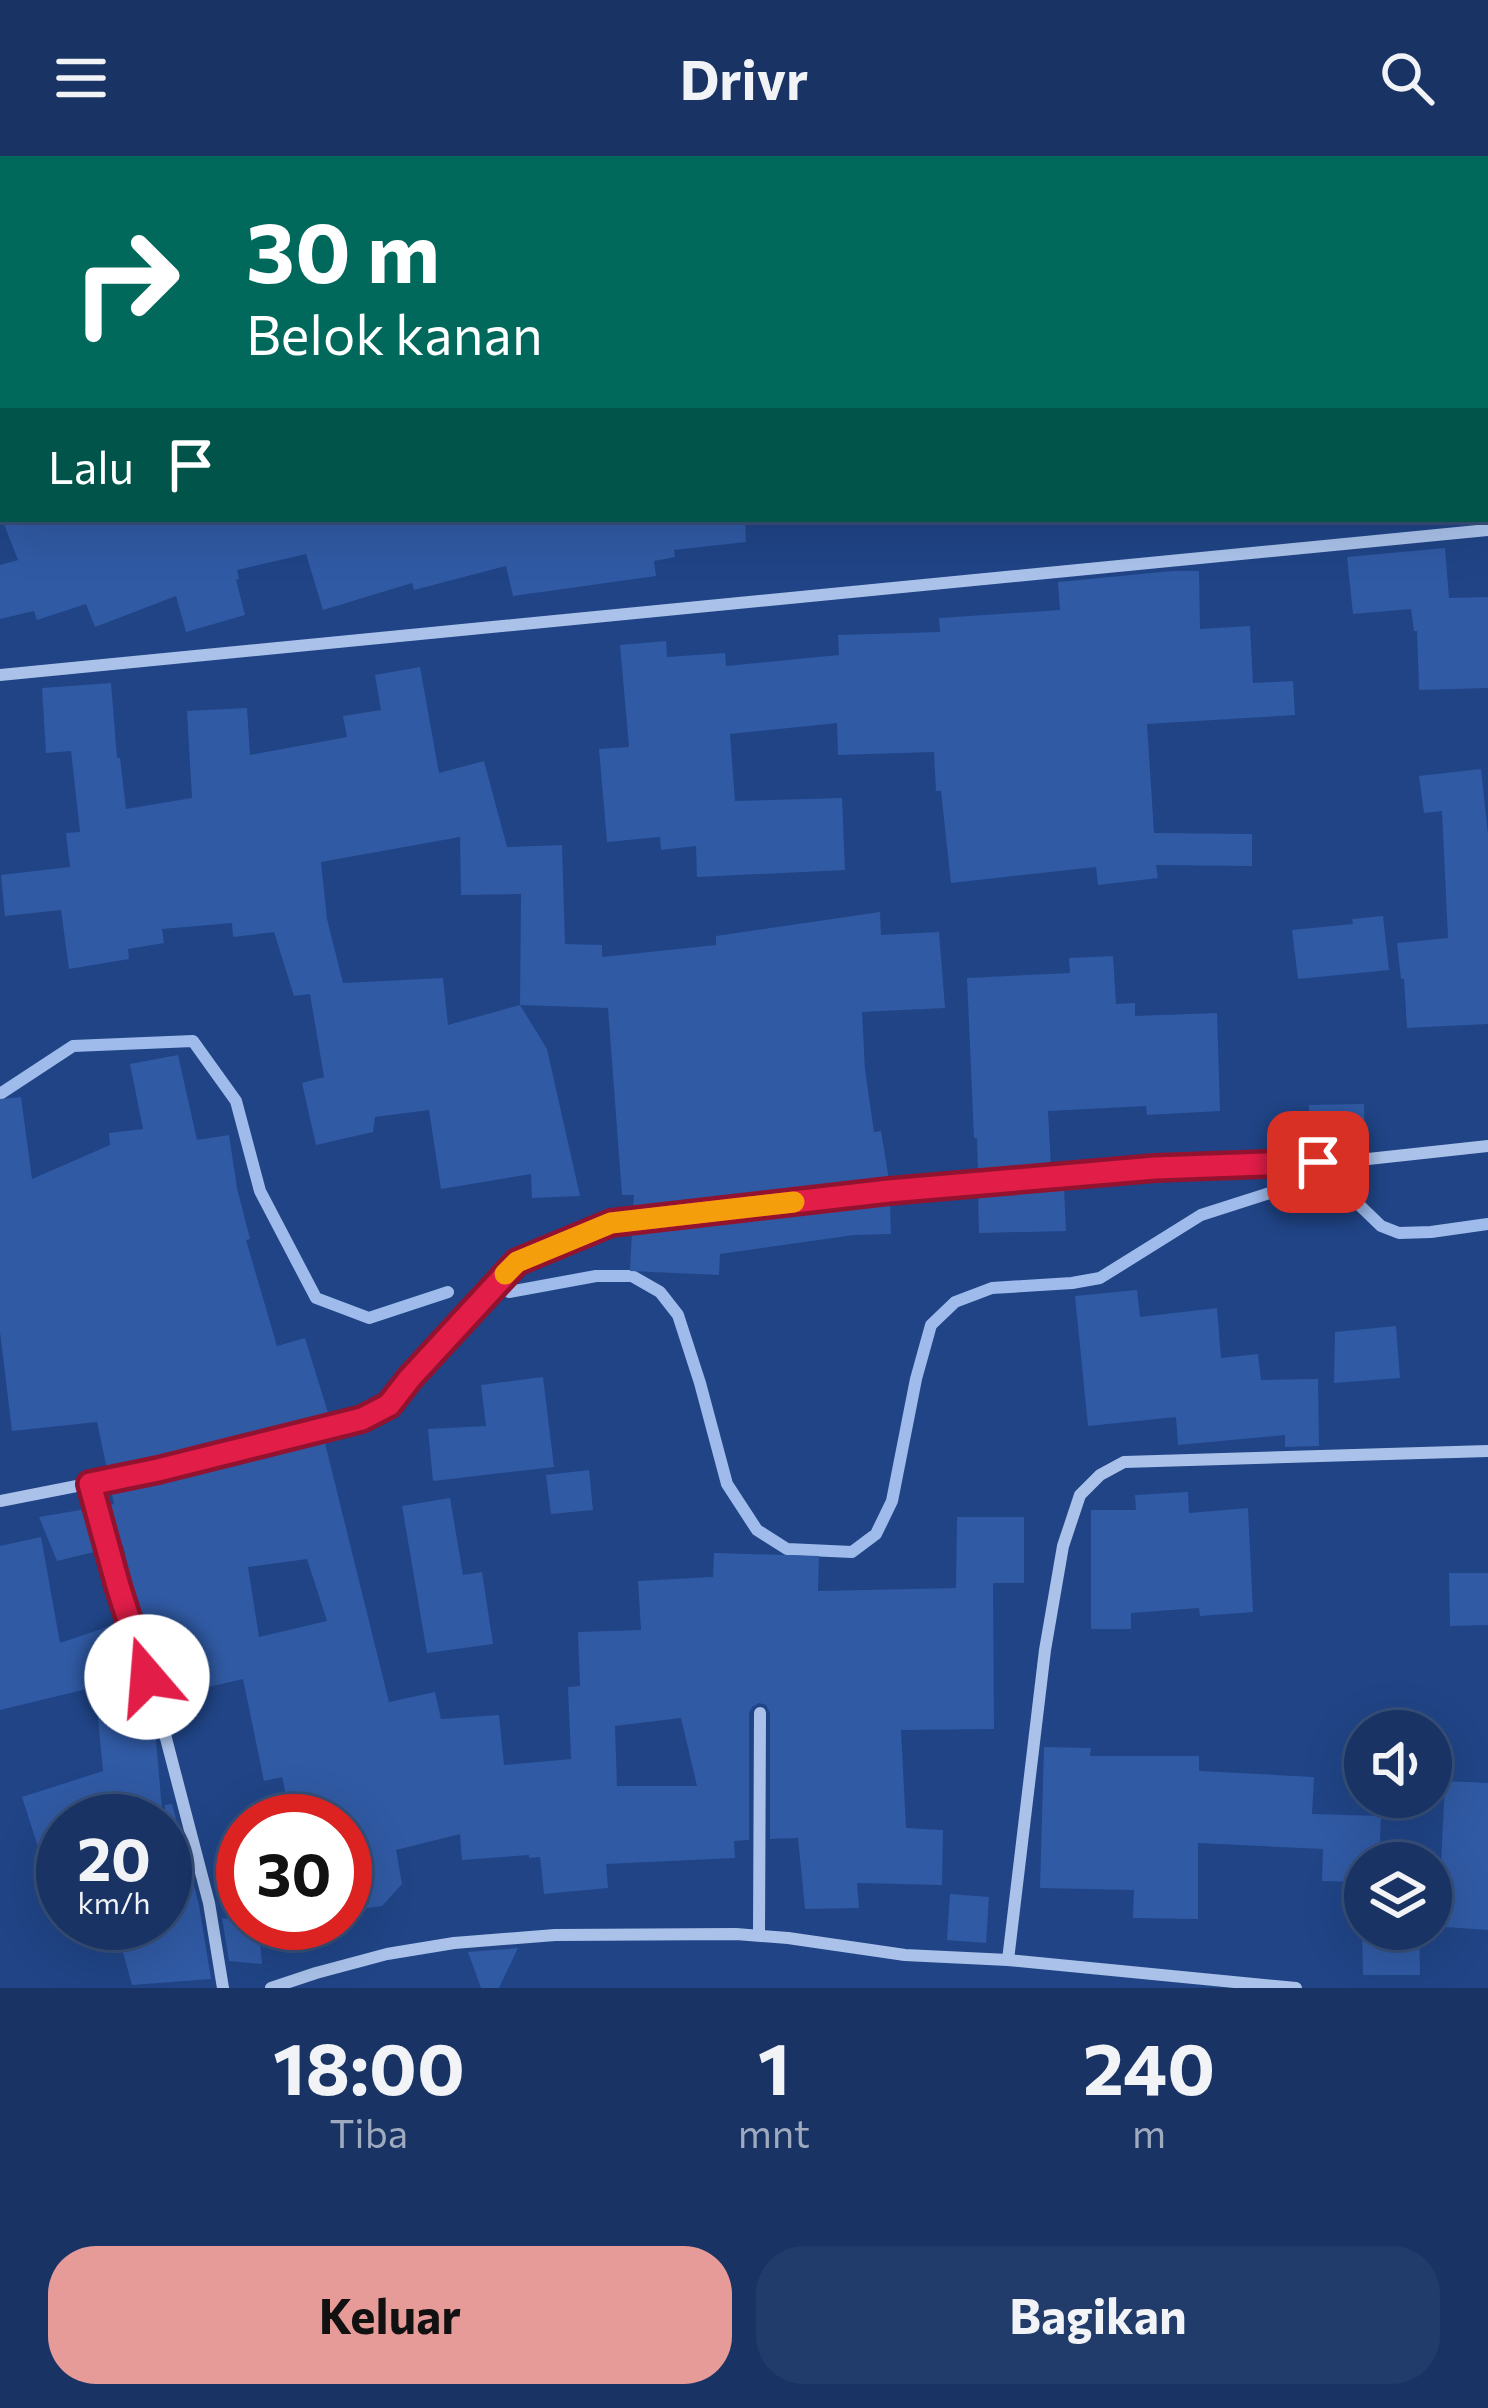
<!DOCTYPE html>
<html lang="id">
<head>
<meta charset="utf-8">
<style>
	body { margin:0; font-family:Commissioner,sans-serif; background:#213b6a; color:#f1f3f6; height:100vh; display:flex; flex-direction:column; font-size:45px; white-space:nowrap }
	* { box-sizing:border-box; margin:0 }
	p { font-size:39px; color:#9faabf }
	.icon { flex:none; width:66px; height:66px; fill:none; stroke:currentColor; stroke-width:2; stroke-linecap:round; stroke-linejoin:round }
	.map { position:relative; height:1832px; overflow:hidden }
	.sheet { display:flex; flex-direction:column; background:#183364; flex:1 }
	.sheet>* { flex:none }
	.top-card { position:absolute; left:0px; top:0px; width:1488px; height:366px; box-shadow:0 12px 48px #0002,0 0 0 3px #364e78; background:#00695c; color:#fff; overflow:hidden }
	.fabs { position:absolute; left:1344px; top:1554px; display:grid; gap:24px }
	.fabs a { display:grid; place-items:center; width:108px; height:108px; border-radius:50%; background:#183364; box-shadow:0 12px 48px #0002,0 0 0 3px #364e78; font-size:60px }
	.speed { position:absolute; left:36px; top:1638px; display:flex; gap:24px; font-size:60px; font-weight:700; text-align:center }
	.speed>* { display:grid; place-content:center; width:156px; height:156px; border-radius:50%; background:#183364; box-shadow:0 12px 48px #0002,0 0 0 3px #364e78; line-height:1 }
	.speed small { font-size:30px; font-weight:400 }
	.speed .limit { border:18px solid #d22; background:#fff; color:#111 }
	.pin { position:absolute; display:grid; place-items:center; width:102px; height:102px; color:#fff; margin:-51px; border-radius:24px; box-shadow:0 6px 18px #0006 }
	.me { position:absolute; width:132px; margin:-66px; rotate:342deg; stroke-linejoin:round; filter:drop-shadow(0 0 9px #0008) }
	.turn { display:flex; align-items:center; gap:42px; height:252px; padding:0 48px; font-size:54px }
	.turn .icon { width:156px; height:156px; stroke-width:2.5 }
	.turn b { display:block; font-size:84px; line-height:102px }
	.then { display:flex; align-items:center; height:114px; padding:0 48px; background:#0003; gap:24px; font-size:45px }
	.eta { display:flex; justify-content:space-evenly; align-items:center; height:204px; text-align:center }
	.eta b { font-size:72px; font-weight:700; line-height:84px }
	.button { display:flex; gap:24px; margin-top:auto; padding:24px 48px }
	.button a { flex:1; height:138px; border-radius:48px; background:#e69b98; color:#111; font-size:48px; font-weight:700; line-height:138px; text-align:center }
	.button a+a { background:#213b6a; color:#f1f3f6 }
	header { display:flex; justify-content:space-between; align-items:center; height:156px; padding:0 48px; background:#183364; font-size:54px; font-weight:700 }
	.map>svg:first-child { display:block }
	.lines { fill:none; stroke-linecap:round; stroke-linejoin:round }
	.stream { stroke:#9ebbeb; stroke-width:12 }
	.building { fill:#305aa4; fill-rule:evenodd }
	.street { stroke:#aac2ea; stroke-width:12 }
	.route-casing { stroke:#92132f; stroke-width:30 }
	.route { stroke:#e11d48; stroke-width:21 }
	.slow { stroke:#f59e0b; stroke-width:21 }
</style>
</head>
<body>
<header><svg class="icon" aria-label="menu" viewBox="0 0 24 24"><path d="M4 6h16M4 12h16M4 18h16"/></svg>Drivr<svg class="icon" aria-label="search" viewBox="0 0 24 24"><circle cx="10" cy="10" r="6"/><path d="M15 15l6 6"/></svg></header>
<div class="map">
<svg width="1488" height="1832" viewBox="0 0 1488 1832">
	<rect width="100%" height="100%" fill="#204486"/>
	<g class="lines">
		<!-- stream -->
		<path class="stream" d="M 0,938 L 73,890 L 193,885 L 236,945 L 260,1035 L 316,1142 L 369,1162 L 448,1136
			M 509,1136 L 596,1120 L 632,1120 L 660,1136 L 678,1159 L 700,1227 L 727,1328 L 757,1374 L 787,1393 L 852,1396 L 876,1378 L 892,1345 L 916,1223 L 931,1169 L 955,1146 L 992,1132 L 1072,1127 L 1100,1122 L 1201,1059 L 1301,1027 L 1324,1026 L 1350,1040 L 1381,1070 L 1399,1077 L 1431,1076 L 1488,1068"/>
	</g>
	<!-- building -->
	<path class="building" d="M 2,363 L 745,363 L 746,386 L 674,394 L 675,401 L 654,405 L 656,420 L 513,440 L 506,410 L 414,434 L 412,427 L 323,454 L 306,398 L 237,414 L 239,423 L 236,424 L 245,459 L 186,476 L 176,440 L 95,471 L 86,448 L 37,464 L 34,455 L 0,463 L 0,409 L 18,404 Z
		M 1445,392 L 1449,442 L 1488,441 L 1488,532 L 1419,534 L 1417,475 L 1414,475 L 1411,453 L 1353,458 L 1347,401 Z
		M 1172,415 L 1199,415 L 1200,473 L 1250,470 L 1253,527 L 1293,525 L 1295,559 L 1147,568 L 1154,677 L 1252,678 L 1252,710 L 1156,709 L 1158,722 L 1098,729 L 1096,711 L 951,727 L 941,635 L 936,635 L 934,596 L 838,599 L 837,567 L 730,578 L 735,645 L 842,642 L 845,714 L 697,721 L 696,690 L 661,694 L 660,681 L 607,686 L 599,593 L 629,591 L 620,489 L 666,485 L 667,501 L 725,497 L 726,510 L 839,499 L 838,479 L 940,476 L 939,462 L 1060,454 L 1058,426 Z
		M 420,511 L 439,617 L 484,605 L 507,691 L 562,689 L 565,788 L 602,789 L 602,801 L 716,789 L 716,780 L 880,756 L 881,779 L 939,776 L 945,852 L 862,856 L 865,914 L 874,976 L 881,975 L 889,1024 L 633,1054 L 634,1039 L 622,1039 L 608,852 L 520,849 L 547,893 L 580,1040 L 532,1042 L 531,1018 L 441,1033 L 429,954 L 375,961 L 373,976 L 316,989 L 302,927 L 324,921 L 310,838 L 294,840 L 274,776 L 233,781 L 232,767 L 162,773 L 164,787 L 128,793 L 129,803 L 69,813 L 61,754 L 5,760 L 1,719 L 70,711 L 66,677 L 80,676 L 71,595 L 46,597 L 42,532 L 111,527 L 117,602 L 120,602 L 126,653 L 192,642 L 187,555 L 247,552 L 250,599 L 347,581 L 343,560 L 381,554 L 375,519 ZM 460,681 L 461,739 L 521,738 L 520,849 L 448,869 L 443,822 L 343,827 L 327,763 L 321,706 Z
		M 1481,613 L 1488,679 L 1488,868 L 1407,872 L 1404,823 L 1401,823 L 1397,787 L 1448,782 L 1442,655 L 1424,657 L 1419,620 Z
		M 1383,760 L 1389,814 L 1298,823 L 1292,774 L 1353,768 L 1352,763 Z
		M 1113,800 L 1116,848 L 1135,847 L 1135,860 L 1217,857 L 1220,955 L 1147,959 L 1146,950 L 1048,955 L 1051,1010 L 978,1017 L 977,982 L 974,982 L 967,822 L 1070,817 L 1069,802 Z
		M 178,899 L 197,984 L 229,979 L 237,1032 L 250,1083 L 246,1084 L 277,1190 L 305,1182 L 329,1260 L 107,1313 L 97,1266 L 12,1275 L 0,1176 L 0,943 L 21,941 L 32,1023 L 110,989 L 109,977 L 143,973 L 130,908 Z
		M 1364,948 L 1365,991 L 1310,991 L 1309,949 Z
		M 1064,1030 L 1066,1075 L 979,1077 L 978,1038 Z
		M 890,1046 L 891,1078 L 854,1079 L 720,1098 L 719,1119 L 630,1115 L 632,1075 Z
		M 1137,1134 L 1140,1161 L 1217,1152 L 1221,1202 L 1258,1198 L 1261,1224 L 1318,1223 L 1319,1290 L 1285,1291 L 1285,1279 L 1178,1289 L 1176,1261 L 1088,1270 L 1075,1140 Z
		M 1396,1170 L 1400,1222 L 1334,1227 L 1335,1176 Z
		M 543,1221 L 554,1311 L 433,1325 L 428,1273 L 486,1270 L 481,1229 Z
		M 324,1283 L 389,1546 L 435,1536 L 441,1563 L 499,1559 L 504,1609 L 571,1603 L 568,1531 L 580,1530 L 578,1476 L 641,1474 L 638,1425 L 713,1421 L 714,1397 L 819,1400 L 818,1435 L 956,1432 L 957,1361 L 1024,1361 L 1024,1427 L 993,1427 L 994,1573 L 901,1574 L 906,1672 L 943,1674 L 942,1729 L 857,1727 L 859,1752 L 805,1753 L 798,1682 L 770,1683 L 770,1557 L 766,1549 L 759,1547 L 752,1551 L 749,1557 L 749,1684 L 734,1685 L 735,1702 L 606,1708 L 608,1732 L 544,1738 L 540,1701 L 529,1702 L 529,1699 L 462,1704 L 460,1678 L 396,1694 L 402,1728 L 382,1750 L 345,1755 L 345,1665 L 292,1665 L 282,1621 L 264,1625 L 243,1523 L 165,1541 L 137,1455 L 123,1389 L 118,1390 L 107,1349 L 114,1348 L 111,1334 ZM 307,1403 L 327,1465 L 259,1481 L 248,1411 ZM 681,1562 L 697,1630 L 617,1630 L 615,1570 Z
		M 589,1314 L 593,1354 L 551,1358 L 546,1319 Z
		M 1188,1336 L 1189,1357 L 1248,1352 L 1253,1456 L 1200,1460 L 1199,1452 L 1131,1457 L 1131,1473 L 1091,1473 L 1091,1354 L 1136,1354 L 1135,1339 Z
		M 450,1342 L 463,1419 L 482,1416 L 493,1488 L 427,1497 L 402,1350 Z
		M 86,1353 L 98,1395 L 57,1405 L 39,1361 Z
		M 41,1381 L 60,1487 L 119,1467 L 156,1584 L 163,1665 L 63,1665 L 63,1746 L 56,1747 L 22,1641 L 103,1615 L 95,1531 L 0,1554 L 0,1390 Z
		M 1449,1417 L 1488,1417 L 1488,1469 L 1450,1470 Z
		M 1044,1591 L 1091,1592 L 1090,1600 L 1199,1600 L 1199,1615 L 1314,1621 L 1312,1658 L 1381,1660 L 1379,1707 L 1365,1707 L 1365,1726 L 1322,1725 L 1323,1693 L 1198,1687 L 1198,1763 L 1133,1762 L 1134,1734 L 1040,1732 Z
		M 1445,1625 L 1488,1627 L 1488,1774 L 1431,1770 L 1431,1708 L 1441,1709 Z
		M 172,1648 L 199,1749 L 211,1823 L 132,1829 L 115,1767 L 165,1767 L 165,1649 Z
		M 950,1738 L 989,1741 L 986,1787 L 947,1784 Z
		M 222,1762 L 258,1767 L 262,1808 L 229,1805 Z
		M 1362,1773 L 1419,1773 L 1420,1819 L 1363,1819 Z
		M 518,1792 L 499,1832 L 481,1832 L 468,1796 Z"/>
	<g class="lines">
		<!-- street -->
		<path class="street" d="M 225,0 L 226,3
			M 356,0 L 356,3
			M 545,3 L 552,0
			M 0,251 L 3,249
			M 0,519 L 1488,374
			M 90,1328 L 118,1430 L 162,1567 L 209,1747 L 223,1832
			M 0,1345 L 158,1314 L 362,1263 L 389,1249 L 409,1222 L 517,1106 L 611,1067 L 889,1035 L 1155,1012 L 1359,1004 L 1488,990
			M 759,1780 L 760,1557
			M 1008,1804 L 1045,1494 L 1063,1390 L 1080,1339 L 1100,1319 L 1124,1306 L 1488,1295
			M 271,1832 L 316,1817 L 387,1798 L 454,1787 L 555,1779 L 736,1778 L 788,1782 L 905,1799 L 1008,1804 L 1296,1832"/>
	</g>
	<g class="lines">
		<!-- route casing -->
		<g class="route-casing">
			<path id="route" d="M 147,1521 L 118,1430 L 90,1328 L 158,1314 L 362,1263 L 389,1249 L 410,1222 L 517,1106 L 611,1067 L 889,1035 L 1155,1012 L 1318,1006"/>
		</g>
		<!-- route -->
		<use href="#route" class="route"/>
		<!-- slow -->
		<path class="slow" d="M 505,1118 L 517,1106 L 611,1067 L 794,1046"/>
	</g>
</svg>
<div class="fabs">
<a><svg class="icon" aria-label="sound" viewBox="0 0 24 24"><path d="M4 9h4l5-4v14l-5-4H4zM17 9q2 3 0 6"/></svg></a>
<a><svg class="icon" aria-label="layers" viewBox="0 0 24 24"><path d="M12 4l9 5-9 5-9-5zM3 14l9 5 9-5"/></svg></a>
</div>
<div class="speed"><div>20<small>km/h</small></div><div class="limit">30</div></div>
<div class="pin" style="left:1318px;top:1006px;background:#d93025"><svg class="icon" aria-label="arrive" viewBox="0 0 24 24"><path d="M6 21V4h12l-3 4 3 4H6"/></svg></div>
<svg class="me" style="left:147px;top:1521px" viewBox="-20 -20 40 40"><circle r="19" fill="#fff"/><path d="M0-13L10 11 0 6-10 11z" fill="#e11d48"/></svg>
<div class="top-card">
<div class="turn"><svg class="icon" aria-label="right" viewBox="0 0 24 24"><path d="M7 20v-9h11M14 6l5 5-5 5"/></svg><div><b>30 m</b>Belok kanan</div></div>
<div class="then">Lalu<svg class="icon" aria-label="arrive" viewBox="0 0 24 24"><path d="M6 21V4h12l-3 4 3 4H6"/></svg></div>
</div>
</div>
<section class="sheet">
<div class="eta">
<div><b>18:00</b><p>Tiba</p></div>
<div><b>1</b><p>mnt</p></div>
<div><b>240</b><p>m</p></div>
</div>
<div class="button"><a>Keluar</a><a>Bagikan</a></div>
</section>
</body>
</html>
